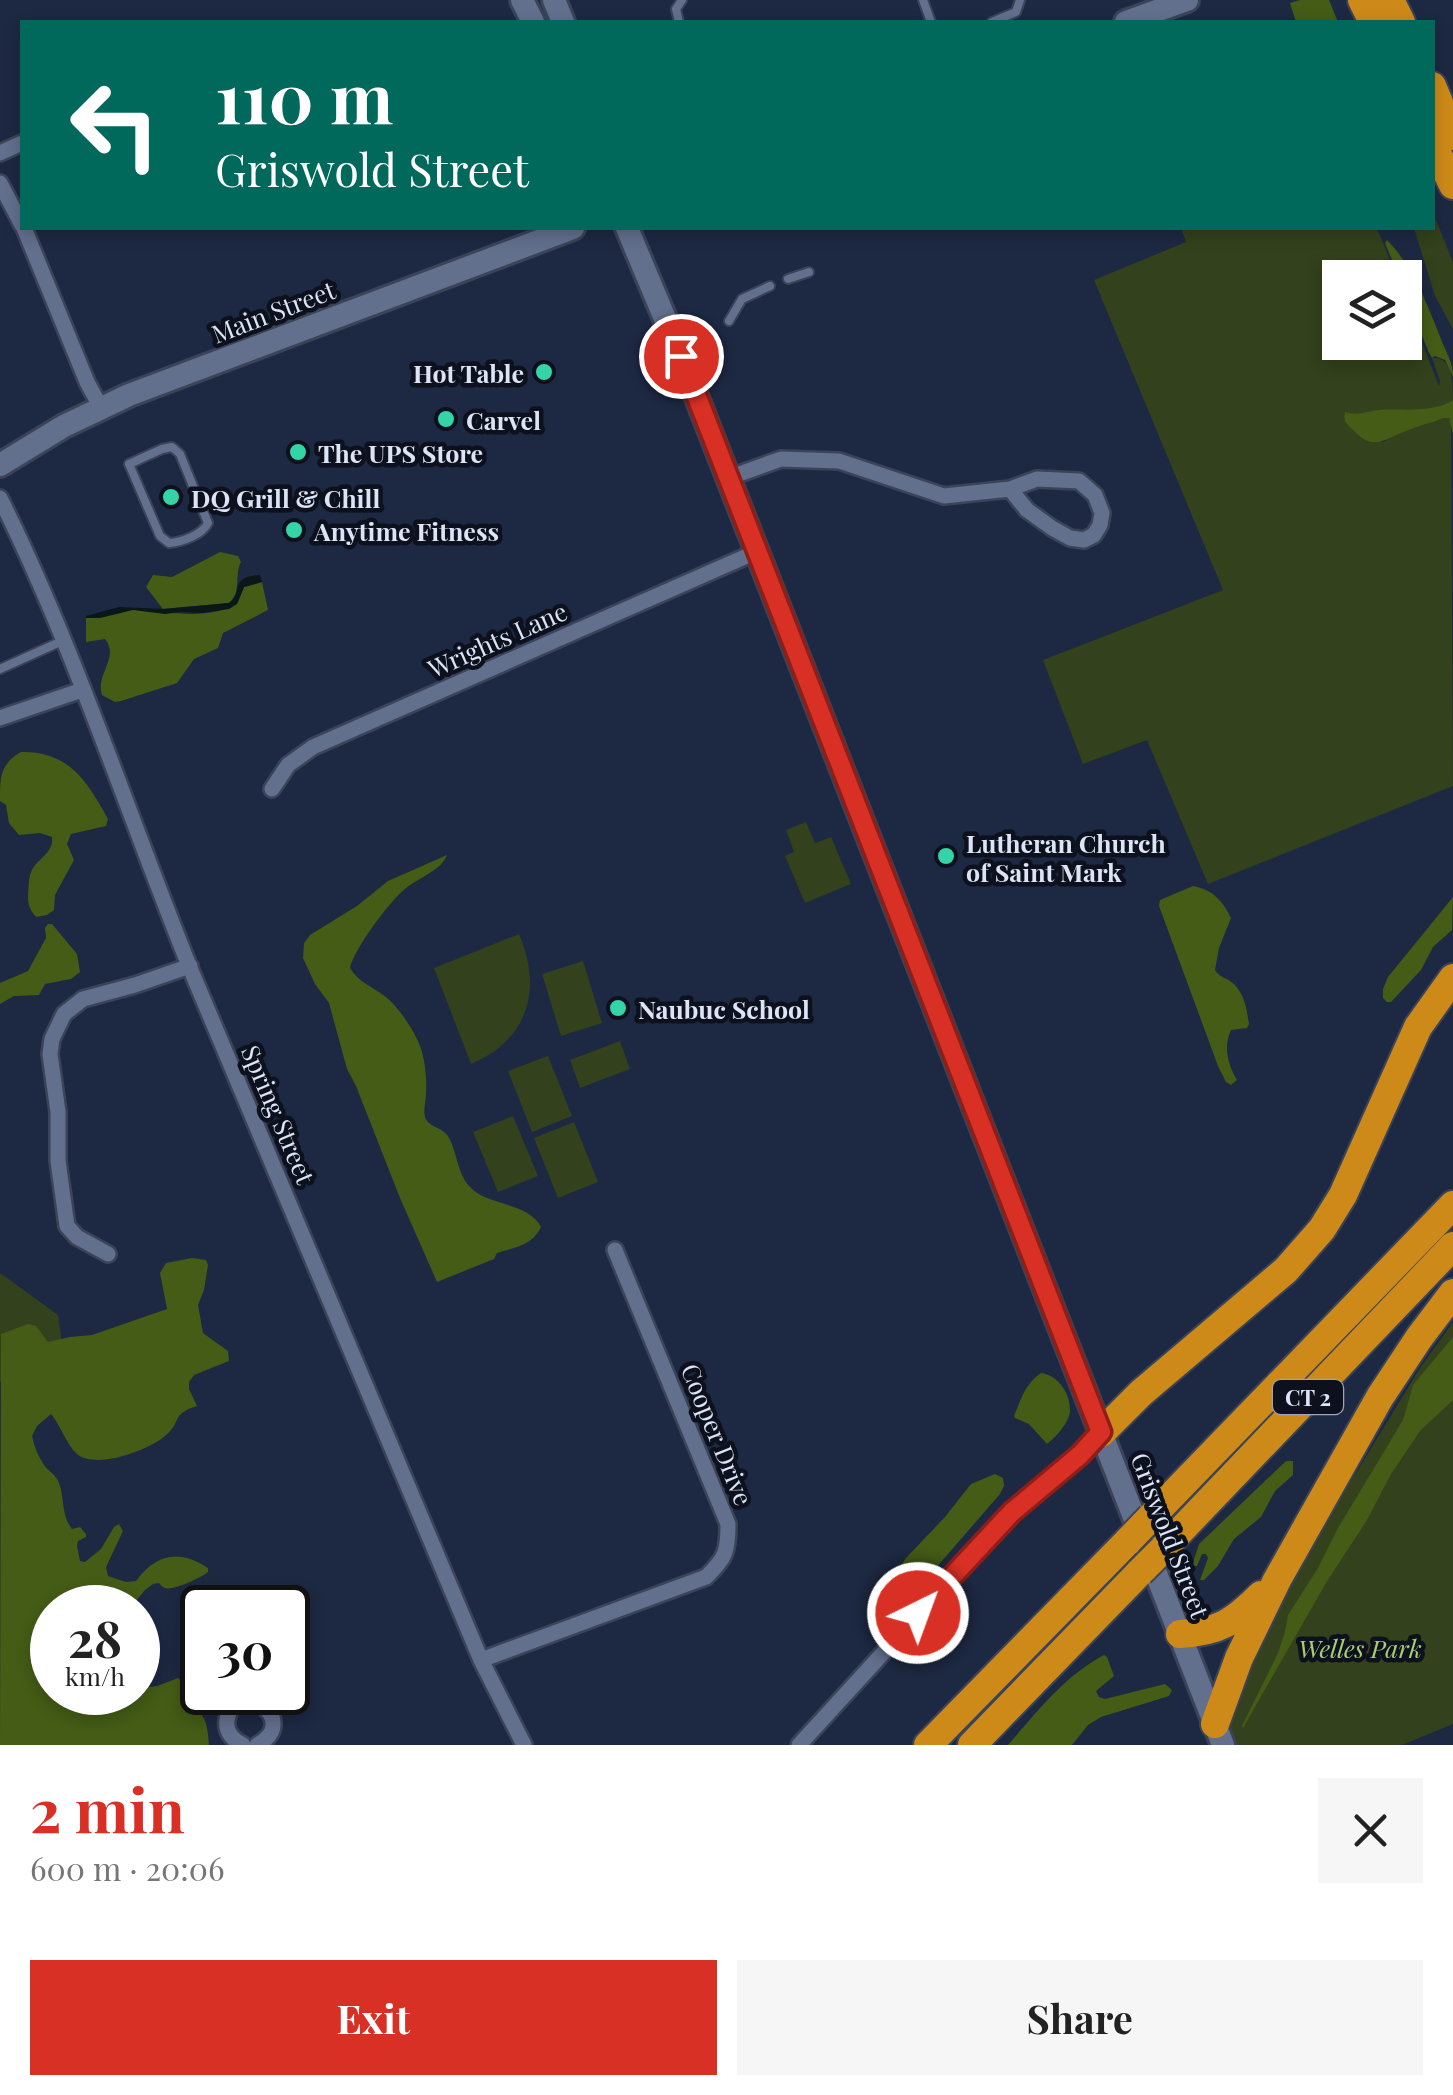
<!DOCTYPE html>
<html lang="en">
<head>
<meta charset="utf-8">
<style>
	body { margin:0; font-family:"Playfair Display",serif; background:#f6f6f6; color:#222; height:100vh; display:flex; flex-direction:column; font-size:38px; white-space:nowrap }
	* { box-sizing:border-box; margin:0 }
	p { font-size:32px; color:#767676 }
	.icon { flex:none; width:55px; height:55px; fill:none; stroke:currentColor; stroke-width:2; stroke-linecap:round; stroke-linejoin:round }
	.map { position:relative; height:1745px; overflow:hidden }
	.sheet { display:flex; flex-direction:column; background:#fff; flex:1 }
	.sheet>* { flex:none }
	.guide { position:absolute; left:20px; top:20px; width:1415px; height:210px; border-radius:0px; box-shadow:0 5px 15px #0003; background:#00695c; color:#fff; overflow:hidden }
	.controls { position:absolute; left:1322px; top:260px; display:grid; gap:20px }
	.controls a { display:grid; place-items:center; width:100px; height:100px; border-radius:0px; background:#fff; box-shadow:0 5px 15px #0003; font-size:50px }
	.speed { position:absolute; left:30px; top:1585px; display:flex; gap:20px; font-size:50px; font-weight:700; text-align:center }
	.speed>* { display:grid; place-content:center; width:130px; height:130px; border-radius:50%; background:#fff; box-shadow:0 5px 15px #0003; line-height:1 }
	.speed small { font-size:25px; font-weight:400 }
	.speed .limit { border:5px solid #111; border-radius:15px; background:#fff; color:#111 }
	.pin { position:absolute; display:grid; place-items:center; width:85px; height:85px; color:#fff; margin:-42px; border:5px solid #fff; border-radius:50%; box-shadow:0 2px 10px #0007 }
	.me { position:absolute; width:110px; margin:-55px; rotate:42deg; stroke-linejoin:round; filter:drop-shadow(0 0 8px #0008) }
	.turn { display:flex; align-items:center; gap:35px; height:210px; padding:0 30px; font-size:45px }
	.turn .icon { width:130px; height:130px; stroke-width:2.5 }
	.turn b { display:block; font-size:70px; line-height:85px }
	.round { display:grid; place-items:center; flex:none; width:105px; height:105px; border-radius:0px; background:#f6f6f6 }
	.overview { display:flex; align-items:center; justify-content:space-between; height:170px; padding:0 30px }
	h1 { font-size:60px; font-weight:700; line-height:75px; color:#d93025 }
	.button { display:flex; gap:20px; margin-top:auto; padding:20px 30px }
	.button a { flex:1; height:115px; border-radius:0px; background:#d93025; color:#fff; font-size:40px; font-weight:700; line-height:115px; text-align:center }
	.button a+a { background:#f6f6f6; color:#222 }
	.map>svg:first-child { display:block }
	.green { fill:#33411c }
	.forest { fill:#445c16 }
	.water { fill:#091719 }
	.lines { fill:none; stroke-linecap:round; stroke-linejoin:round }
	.service-casing { stroke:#3a4358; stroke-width:12 }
	.minor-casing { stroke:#3a4358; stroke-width:20 }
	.secondary-casing { stroke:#3a4358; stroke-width:28 }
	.motorway-casing { stroke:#3a4358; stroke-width:32 }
	.service { stroke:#626f8d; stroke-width:8 }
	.minor { stroke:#626f8d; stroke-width:15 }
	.secondary { stroke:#626f8d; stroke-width:22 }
	.motorway { stroke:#ce8a18; stroke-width:28 }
	.motorway-bridge-casing { stroke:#3a4358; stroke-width:32; stroke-linecap:butt }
	.motorway-bridge { stroke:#ce8a18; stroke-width:28 }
	.route-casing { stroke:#8d1f18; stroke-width:25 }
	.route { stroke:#d93025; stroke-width:18 }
	.poi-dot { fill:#34d4a8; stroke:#0c111d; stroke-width:4 }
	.labels { text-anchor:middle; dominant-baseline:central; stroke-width:9; stroke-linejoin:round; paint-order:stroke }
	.shield { fill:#0c111d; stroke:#9ea5b4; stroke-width:2.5 }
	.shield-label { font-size:22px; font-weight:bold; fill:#dce4f5 }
	.street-label { font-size:25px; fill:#dce4f5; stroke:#0c111d }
	.poi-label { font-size:25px; font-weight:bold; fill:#dce4f5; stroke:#0c111d; text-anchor:start }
	.park-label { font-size:25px; font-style:italic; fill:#a9cd6f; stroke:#0c111d }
</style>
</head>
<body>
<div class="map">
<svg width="1453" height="1745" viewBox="0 0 1453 1745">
	<rect width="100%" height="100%" fill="#1d2842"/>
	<!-- green -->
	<path class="green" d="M 1433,213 L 1453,262 L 1453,329 L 1435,296 L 1414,228 L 1432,228 Z
		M 1181,228 L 1377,228 L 1397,277 L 1340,278 L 1340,342 L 1405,342 L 1405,299 L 1439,386 L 1440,381 L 1432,358 C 1453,356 1453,383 1453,400 C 1420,421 1379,400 1345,423 L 1355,432 L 1383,442 L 1404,431 L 1444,418 L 1449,417 L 1451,421 L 1453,786 L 1208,884 L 1147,740 L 1083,764 L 1043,660 L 1223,590 L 1094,280 L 1186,242 Z
		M 806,822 L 815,843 L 831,837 L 851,884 L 805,903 L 785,856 L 794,852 L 786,830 Z
		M 519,934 C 543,990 528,1040 471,1064 L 434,968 Z
		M 583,961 L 602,1023 L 561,1036 L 542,974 Z
		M 620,1041 L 630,1069 L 580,1088 L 570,1060 Z
		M 548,1056 L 572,1116 L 532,1132 L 508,1071 Z
		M 513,1116 L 538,1176 L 498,1192 L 473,1132 Z
		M 574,1122 L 598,1182 L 558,1198 L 534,1138 Z
		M 0,1273 L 58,1315 L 64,1356 L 0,1382 Z
		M 1453,1322 L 1453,1724 L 1402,1745 L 1232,1745 L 1223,1723 L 1267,1619 L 1420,1368 Z"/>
	<!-- forest -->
	<path class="forest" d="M 1300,0 L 1329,0 L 1338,22 L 1296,22 L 1290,3 Z
		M 1387,240 C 1414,268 1427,304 1441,339 C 1446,353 1453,361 1453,377 L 1445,360 L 1435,356 L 1432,358 L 1429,353 L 1405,293 L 1405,278 L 1399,277 L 1385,243 Z
		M 1453,400 L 1453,434 L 1449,418 L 1444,418 C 1431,423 1418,426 1406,431 C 1385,439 1374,451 1355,432 C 1347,424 1343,424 1345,412 C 1358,416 1364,412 1378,410 C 1403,408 1430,414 1453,400 Z
		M 220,552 L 238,556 L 241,562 C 234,575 242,593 229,603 L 163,609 L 146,587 L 153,575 L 172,577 Z
		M 262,582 L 268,610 L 223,633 L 218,648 L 194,659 L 177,683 L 121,701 L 115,702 L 102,695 C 95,674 120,658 105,639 L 86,642 L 86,618 C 103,619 117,609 134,610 C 165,611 212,622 238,602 L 244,587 Z
		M 21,752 C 69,751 87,781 108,819 L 106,826 L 71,834 L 67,844 L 74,860 L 55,895 L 54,910 L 47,915 L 36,917 C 29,908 28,905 28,895 C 29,886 28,878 32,870 C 39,857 54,853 52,837 L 40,833 L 19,835 L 9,823 L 6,805 L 0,801 C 0,777 0,764 21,752 Z
		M 447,855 C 441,871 419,877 405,889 C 389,902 354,949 350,968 C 358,982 373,987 386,997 C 398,1007 411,1026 418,1041 C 425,1056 427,1077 426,1094 C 426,1101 423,1110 425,1117 C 428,1127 442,1127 448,1136 C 457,1151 457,1172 469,1186 C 488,1207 527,1201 541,1227 C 532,1246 515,1247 497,1253 L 494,1259 L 437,1282 L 400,1198 L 356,1086 L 347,1069 L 329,1003 L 315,984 L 303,958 L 304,943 L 310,935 L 357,906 L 388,881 Z
		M 1193,886 C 1212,890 1222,899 1231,918 L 1219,948 L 1215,970 C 1221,979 1227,977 1235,985 C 1245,996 1247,1011 1249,1024 L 1247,1028 L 1231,1030 C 1223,1047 1228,1065 1237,1080 L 1231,1085 L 1226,1082 L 1218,1066 L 1159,906 L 1160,900 Z
		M 1453,897 L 1452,930 L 1433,947 L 1421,970 L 1391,1002 L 1387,1002 L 1383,998 L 1383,989 L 1388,977 Z
		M 48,924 L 52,924 L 77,954 L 80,972 L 71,979 L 45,984 L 39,995 L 14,996 L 0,1004 L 0,983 L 28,971 L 46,938 L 45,928 Z
		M 192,1258 L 206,1260 L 208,1265 L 204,1290 L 198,1305 L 203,1333 L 228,1351 L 229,1361 L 194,1375 L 189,1382 L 189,1389 L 197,1406 C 170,1414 182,1423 165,1436 C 149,1450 96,1470 77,1454 C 66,1444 61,1426 51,1414 L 37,1426 L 32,1436 C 34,1446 38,1456 44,1465 C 49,1472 56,1474 59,1483 C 65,1500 61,1515 72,1529 L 80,1527 L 86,1534 L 86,1537 L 78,1541 L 77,1546 L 80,1561 L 85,1562 L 101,1549 L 114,1527 L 119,1524 L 123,1531 L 106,1567 L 108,1576 L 126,1582 L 136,1581 C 156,1554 179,1549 208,1568 L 208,1572 C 201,1578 172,1591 165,1588 C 162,1587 161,1585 159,1583 L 153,1584 L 145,1590 L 136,1601 L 137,1607 L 52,1608 L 52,1692 L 138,1692 L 138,1684 C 154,1691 163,1683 178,1678 L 182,1682 L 182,1694 C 203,1715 207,1715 209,1745 L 0,1745 L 1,1334 L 28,1324 L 36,1326 L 48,1342 L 70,1337 L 92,1335 L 167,1309 L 160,1273 L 166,1263 Z
		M 1453,1337 L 1453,1400 L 1420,1431 L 1391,1474 L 1367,1520 L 1326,1583 L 1243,1728 L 1242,1726 L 1278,1653 L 1285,1632 L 1288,1615 L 1318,1568 L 1338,1528 L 1403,1420 L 1413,1385 Z
		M 1041,1373 C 1058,1375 1070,1393 1070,1410 C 1070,1422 1056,1437 1047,1444 L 1029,1424 L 1015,1418 L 1014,1416 C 1021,1399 1025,1384 1041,1373 Z
		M 1286,1461 L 1293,1461 L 1293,1475 L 1275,1491 L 1261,1517 L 1234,1539 L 1218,1566 L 1204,1580 L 1200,1580 L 1208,1558 L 1206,1554 L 1202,1554 L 1197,1566 L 1192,1566 L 1199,1544 Z
		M 995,1474 L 1003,1478 L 1004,1486 L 1000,1494 L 896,1614 L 889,1617 L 885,1616 L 878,1597 L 906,1558 L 945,1517 L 971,1484 Z
		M 1104,1655 L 1107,1657 L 1114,1676 L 1096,1691 L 1099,1697 L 1105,1699 L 1165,1684 L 1172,1690 L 1169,1696 L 1101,1717 L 1088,1725 L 1072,1745 L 1008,1745 C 1037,1712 1064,1676 1104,1655 Z"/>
	<!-- water -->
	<path class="water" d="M 260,575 L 262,582 L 244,587 L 237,604 L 229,609 L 202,613 L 181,612 L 165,614 L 133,610 L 100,618 L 86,618 L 86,616 L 119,607 L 163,609 L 229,603 C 245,591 228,577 260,575 Z"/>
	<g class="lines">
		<!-- service casing -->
		<g class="service-casing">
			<path id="service" d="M 923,0 L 931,22
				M 679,22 L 676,9 L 682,0
				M 992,22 L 1016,12 L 1020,0
				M 788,279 L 809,272
				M 729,321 L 742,299 L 770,286
				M 172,447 L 180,454 L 208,523 C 202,535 182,542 169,543 L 160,536 L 129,464 L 162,449 Z
				M 0,669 L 62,641"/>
		</g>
		<!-- minor casing -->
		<g class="minor-casing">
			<path id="minor" d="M 0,153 L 22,143
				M 0,183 L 22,225
				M 24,228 L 87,382 L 101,408
				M 728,478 L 781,459 L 839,461 L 944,496 L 1010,489 L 1037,479 L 1079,481 L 1095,495 L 1102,513 L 1100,525 L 1094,535 L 1084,540 L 1070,538 L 1052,528 L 1027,510 L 1010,489
				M 0,498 C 75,649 127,812 190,968 C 285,1199 384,1429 481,1660 L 524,1745
				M 0,718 L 82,690
				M 272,789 L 288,765 L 313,747 L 756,552
				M 108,1254 L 77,1237 L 67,1226 L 58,1161 L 58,1112 L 50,1054 L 52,1039 L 64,1014 L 83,999 L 135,985 L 190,966
				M 196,1613 L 202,1638
				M 481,1660 L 706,1577 C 726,1558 728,1551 728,1524 L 615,1250
				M 243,1745 C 233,1740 225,1732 227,1720 C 234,1674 304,1720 257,1745
				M 799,1745 L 1012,1512 L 1080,1455 L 1101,1433"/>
		</g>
		<!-- secondary casing -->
		<g class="secondary-casing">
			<path id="secondary" d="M 522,0 L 533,22
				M 554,0 L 563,22
				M 1126,22 L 1187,0
				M 627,228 L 681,357 L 1223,1745
				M 0,465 L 64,426 L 129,395 L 573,228"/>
		</g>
		<!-- motorway casing -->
		<g class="motorway-casing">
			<path id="motorway" d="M 1362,0 L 1373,22
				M 1390,0 L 1401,22
				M 1432,86 L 1453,136
				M 1432,143 L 1453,185
				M 1101,1433 L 1141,1393 L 1286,1270 L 1322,1229 L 1343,1195 L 1418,1027 L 1453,978
				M 1151,1517 L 1453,1205
				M 1163,1549 L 1453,1246
				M 1180,1634 C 1219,1632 1234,1622 1261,1595
				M 1215,1724 L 1239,1658 L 1277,1580 L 1380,1397 L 1419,1338 L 1453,1293
				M 928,1745 L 1128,1541
				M 972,1745 L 1140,1572"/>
		</g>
		<!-- service -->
		<use href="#service" class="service"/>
		<!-- minor -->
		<use href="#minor" class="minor"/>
		<!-- secondary -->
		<use href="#secondary" class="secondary"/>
		<!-- motorway -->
		<use href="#motorway" class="motorway"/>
		<!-- motorway-bridge casing -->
		<g class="motorway-bridge-casing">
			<path id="motorway-bridge" d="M 1128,1541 L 1151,1517
				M 1140,1572 L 1163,1549"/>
		</g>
		<!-- motorway-bridge -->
		<use href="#motorway-bridge" class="motorway-bridge"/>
	</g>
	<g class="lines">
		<!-- route casing -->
		<g class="route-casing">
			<path id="route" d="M 681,356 L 1101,1432 L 1080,1455 L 1012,1512 L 918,1613"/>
		</g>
		<!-- route -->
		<use href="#route" class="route"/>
	</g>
	<!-- markers -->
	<g class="poi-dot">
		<circle cx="544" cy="372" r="10"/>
		<circle cx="446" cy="419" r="10"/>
		<circle cx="298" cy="452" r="10"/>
		<circle cx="171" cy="497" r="10"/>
		<circle cx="294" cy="530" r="10"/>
		<circle cx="946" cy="856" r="10"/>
		<circle cx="618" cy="1008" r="10"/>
	</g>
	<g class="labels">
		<!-- shield labels -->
		<rect class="shield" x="1273" y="1380" width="70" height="34" rx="8"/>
		<g class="shield-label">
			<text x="1308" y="1397">CT 2</text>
		</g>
		<!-- street labels -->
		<g class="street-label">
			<text transform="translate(273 311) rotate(-21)">Main Street</text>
			<text transform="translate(497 639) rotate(-24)">Wrights Lane</text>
			<text transform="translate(279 1114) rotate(67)">Spring Street</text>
			<text transform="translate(718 1434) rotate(68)">Cooper Drive</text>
			<text transform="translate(1171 1535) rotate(69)">Griswold Street</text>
		</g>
		<!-- poi labels -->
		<g class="poi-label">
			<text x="524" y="372" text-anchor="end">Hot Table</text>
			<text x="466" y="419">Carvel</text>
			<text x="318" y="452">The UPS Store</text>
			<text x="191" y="497">DQ Grill &amp; Chill</text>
			<text x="314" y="530">Anytime Fitness</text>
			<text x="966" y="842">Lutheran Church<tspan x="966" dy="29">of Saint Mark</tspan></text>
			<text x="638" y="1008">Naubuc School</text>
		</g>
		<!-- park labels -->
		<g class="park-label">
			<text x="1360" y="1647">Welles Park</text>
		</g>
	</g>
</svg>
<div class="controls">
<a><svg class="icon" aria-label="layers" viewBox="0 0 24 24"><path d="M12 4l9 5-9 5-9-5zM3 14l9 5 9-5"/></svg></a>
</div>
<div class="speed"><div>28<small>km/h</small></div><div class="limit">30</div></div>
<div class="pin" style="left:681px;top:356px;background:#d93025"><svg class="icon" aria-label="arrive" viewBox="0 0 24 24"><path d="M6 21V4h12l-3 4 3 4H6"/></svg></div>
<svg class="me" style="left:918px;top:1613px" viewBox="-20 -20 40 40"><circle r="17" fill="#d93025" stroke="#fff" stroke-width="3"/><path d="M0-11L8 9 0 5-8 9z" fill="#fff"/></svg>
<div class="guide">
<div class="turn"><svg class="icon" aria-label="left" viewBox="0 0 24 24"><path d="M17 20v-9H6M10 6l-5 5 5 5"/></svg><div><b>110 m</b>Griswold Street</div></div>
</div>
</div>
<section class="sheet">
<div class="overview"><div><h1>2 min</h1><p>600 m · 20:06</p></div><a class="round"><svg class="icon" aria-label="close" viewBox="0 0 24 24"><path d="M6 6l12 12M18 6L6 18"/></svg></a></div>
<div class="button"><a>Exit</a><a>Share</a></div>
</section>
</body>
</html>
